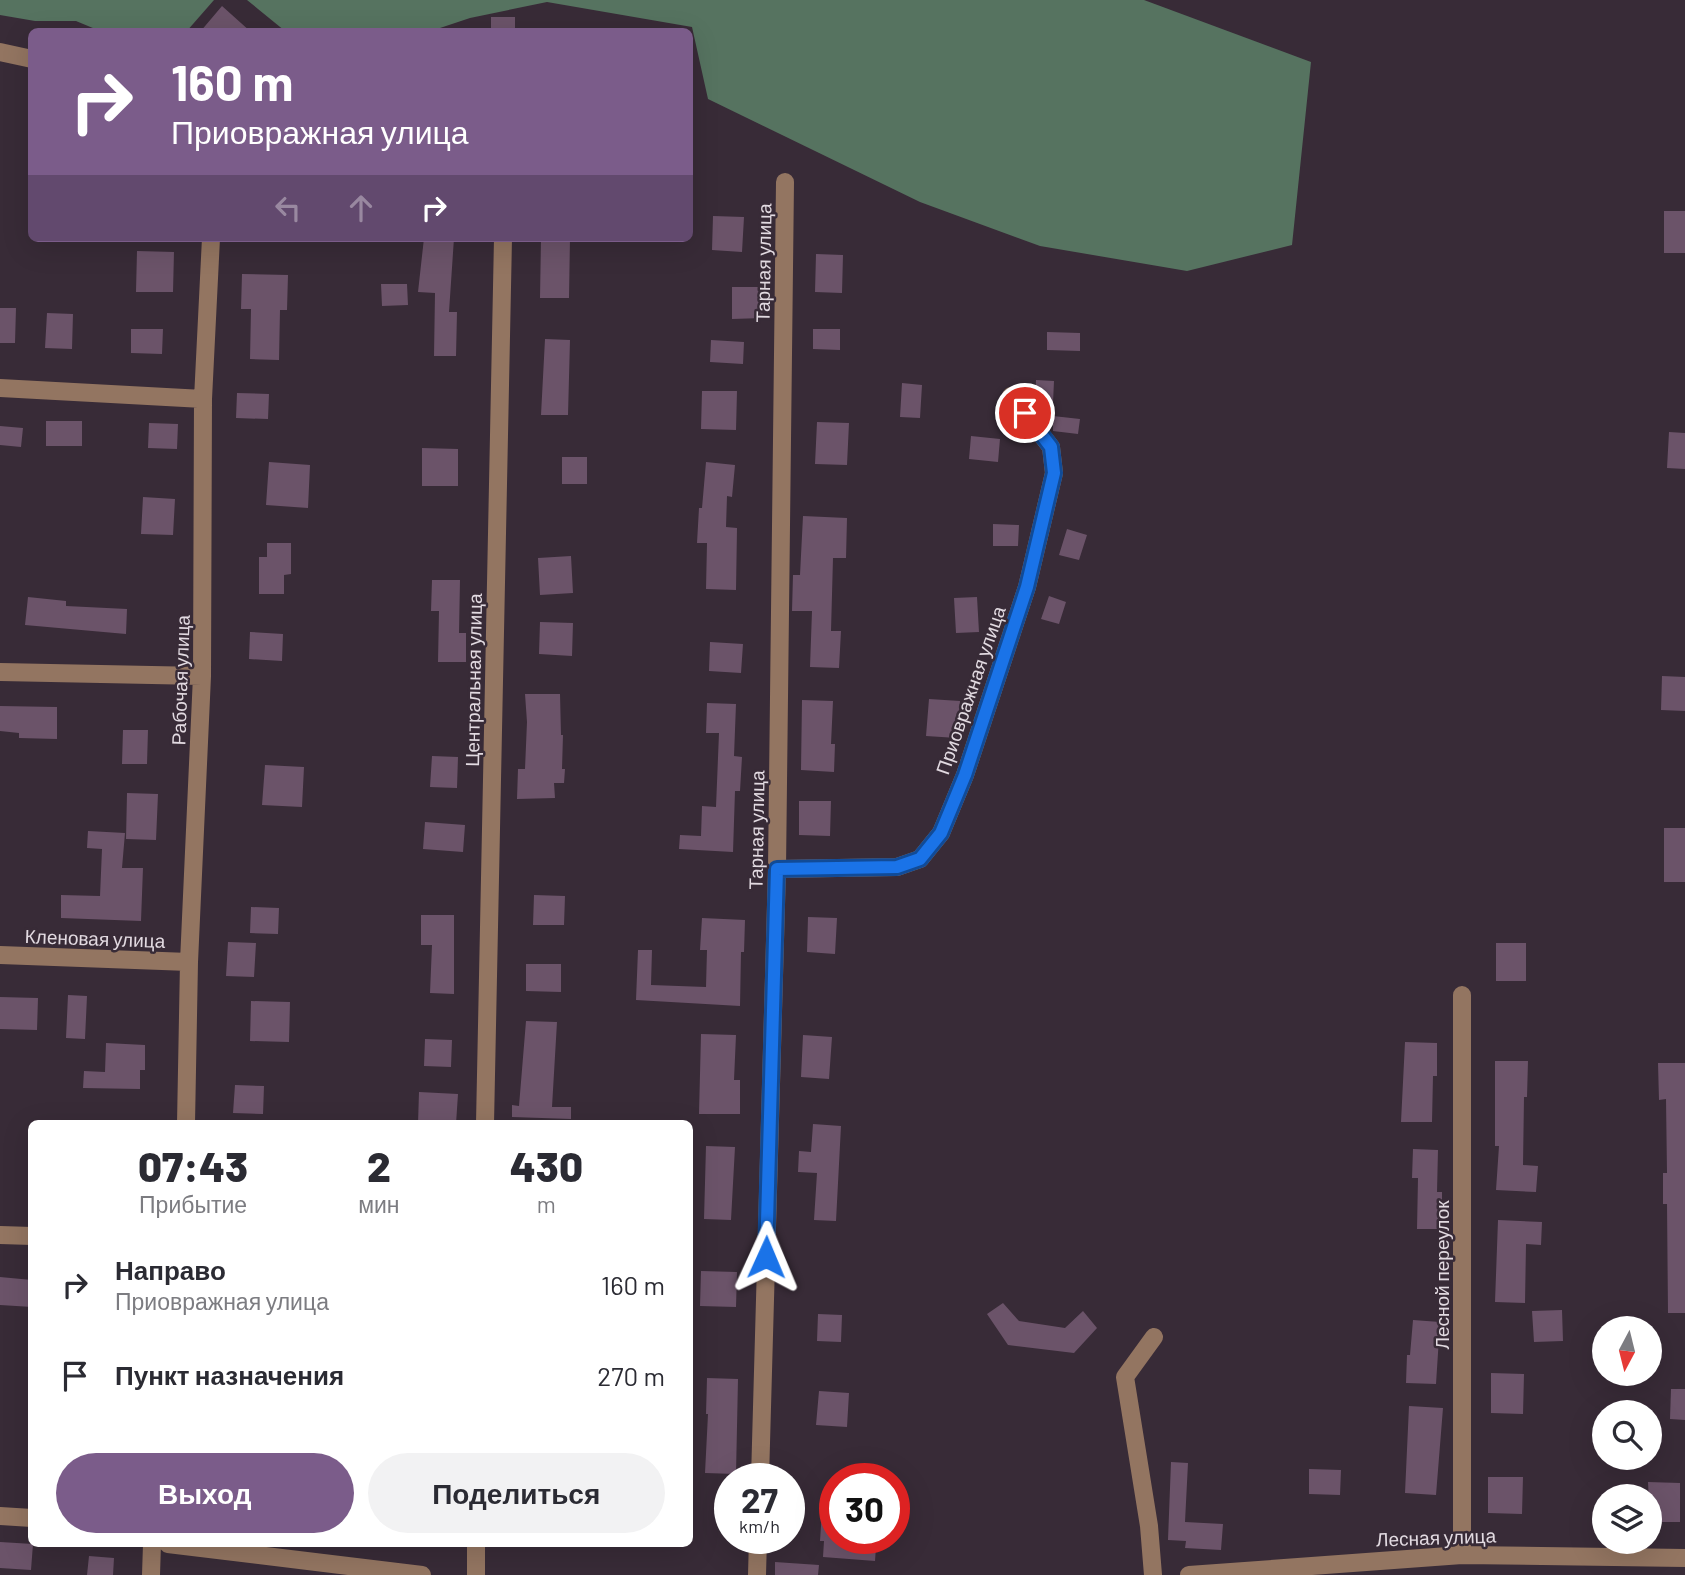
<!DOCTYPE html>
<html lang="ru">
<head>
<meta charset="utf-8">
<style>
	body { margin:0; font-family:Barlow,sans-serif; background:#f2f2f3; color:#2b2b33; height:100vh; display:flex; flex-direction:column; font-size:26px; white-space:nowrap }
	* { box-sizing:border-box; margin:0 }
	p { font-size:23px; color:#7c7c81 }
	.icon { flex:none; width:38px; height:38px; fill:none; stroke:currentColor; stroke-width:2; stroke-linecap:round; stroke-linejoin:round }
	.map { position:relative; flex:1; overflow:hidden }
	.drawer { position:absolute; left:28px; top:1120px; width:665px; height:427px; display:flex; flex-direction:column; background:#fff; border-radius:10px; box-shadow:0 7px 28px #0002 }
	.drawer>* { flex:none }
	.top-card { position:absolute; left:28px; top:28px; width:665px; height:214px; border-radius:10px; box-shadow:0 7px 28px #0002; background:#7b5c8a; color:#fff; overflow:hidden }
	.needle { width:46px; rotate:187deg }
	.fabs { position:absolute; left:1592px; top:1316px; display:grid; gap:14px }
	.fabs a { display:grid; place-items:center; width:70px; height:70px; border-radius:50%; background:#fff; box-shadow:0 7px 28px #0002; font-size:35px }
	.speed { position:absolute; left:714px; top:1463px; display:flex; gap:14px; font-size:35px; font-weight:700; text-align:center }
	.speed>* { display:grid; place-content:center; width:91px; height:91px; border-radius:50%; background:#fff; box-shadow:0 7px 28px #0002; line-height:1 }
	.speed small { font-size:18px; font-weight:400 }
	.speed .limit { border:10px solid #d22; background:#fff; color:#111 }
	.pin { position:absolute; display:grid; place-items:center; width:60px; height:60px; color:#fff; margin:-30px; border:4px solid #fff; border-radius:50%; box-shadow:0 2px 7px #0007 }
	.me { position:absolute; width:77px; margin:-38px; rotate:1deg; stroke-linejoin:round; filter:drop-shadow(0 0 5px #0008) }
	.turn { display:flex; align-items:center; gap:24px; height:147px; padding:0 28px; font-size:32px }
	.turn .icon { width:91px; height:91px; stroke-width:2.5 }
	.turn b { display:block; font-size:49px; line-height:60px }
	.lanes { display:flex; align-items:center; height:66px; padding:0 28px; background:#0003; justify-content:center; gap:35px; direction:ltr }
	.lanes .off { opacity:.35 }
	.eta { display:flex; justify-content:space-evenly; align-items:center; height:119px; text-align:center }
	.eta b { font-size:42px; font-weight:800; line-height:49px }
	.cta { display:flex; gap:14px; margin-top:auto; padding:14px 28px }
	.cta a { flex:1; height:80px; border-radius:42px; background:#7b5c8a; color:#fff; font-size:28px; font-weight:800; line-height:80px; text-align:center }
	.cta a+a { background:#f2f2f3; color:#2b2b33 }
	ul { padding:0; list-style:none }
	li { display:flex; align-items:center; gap:21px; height:91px; padding:0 28px }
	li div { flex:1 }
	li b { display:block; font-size:26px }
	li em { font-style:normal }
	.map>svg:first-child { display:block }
	.forest { fill:#567360 }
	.building { fill:#6b5369 }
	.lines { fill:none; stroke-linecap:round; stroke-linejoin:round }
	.minor { stroke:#937561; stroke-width:18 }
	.route-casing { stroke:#114b97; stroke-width:18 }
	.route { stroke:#1a73e8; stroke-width:12 }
	.labels { text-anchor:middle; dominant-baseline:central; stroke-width:5; stroke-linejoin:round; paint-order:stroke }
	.street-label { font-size:19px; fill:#e2dae1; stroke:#382b37 }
</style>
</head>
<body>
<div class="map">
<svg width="1685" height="1575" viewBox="0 0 1685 1575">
	<rect width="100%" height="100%" fill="#382b37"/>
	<!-- forest -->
	<path class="forest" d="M 0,0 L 214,0 L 186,32 L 100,31 L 76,21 L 35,21 L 0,15 Z
		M 247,0 L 1144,0 L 1311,62 L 1292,245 L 1187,271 L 1040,246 L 920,202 L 708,99 L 692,27 L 547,2 L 470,18 L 431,31 L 285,31 Z"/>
	<!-- building -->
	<path class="building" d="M 222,6 L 251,32 L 200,32 Z
		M 491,17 L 515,17 L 515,32 L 491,32 Z
		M 1664,211 L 1685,211 L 1685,253 L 1664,253 Z
		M 713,216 L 744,217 L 742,252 L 712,250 Z
		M 424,238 L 454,238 L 449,312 L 457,312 L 456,356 L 434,356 L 435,293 L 418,292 Z
		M 541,238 L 570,238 L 569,298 L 540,298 Z
		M 137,251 L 174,252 L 173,292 L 136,292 Z
		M 816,254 L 843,255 L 842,293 L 815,292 Z
		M 242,274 L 288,275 L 287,310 L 280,310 L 279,360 L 250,359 L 251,309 L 241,309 Z
		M 381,284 L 407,284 L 408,305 L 382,306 Z
		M 732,287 L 763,287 L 763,318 L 732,319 Z
		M 0,308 L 16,308 L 15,343 L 0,343 Z
		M 47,313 L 73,314 L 72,349 L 45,348 Z
		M 131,329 L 163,329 L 162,354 L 131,353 Z
		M 813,329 L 840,329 L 840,350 L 813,349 Z
		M 1047,332 L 1080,333 L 1080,351 L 1047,350 Z
		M 545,339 L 570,340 L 568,415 L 541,415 Z
		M 711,340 L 744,342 L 743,364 L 710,362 Z
		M 1036,380 L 1054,381 L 1053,403 L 1035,402 Z
		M 902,383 L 922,385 L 920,418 L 900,417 Z
		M 702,391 L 737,391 L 736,430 L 701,429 Z
		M 237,393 L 269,394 L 268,419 L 236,418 Z
		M 1053,416 L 1080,419 L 1078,434 L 1053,431 Z
		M 46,421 L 82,421 L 82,446 L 46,446 Z
		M 817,422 L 849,423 L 847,465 L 815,464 Z
		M 149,423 L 178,424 L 177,449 L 148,448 Z
		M 0,426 L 23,428 L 21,447 L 0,445 Z
		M 1669,432 L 1685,433 L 1685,469 L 1667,468 Z
		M 971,436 L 1000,439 L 998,462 L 969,459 Z
		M 422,448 L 458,449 L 458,486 L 422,486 Z
		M 562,457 L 587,457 L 587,484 L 562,484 Z
		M 269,462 L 310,465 L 308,508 L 266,505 Z
		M 706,462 L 735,465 L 732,497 L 727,496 L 726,527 L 737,528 L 736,590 L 706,589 L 707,543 L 697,543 L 699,508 L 702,508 Z
		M 143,497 L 175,499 L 173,535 L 141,534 Z
		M 803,516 L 847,518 L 846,558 L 833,558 L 831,631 L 841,631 L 839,668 L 810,667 L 812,611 L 792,611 L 793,575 L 800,575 Z
		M 993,524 L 1019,525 L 1018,546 L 993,546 Z
		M 1067,529 L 1087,535 L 1079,560 L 1059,555 Z
		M 267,543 L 291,543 L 291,574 L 284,575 L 284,594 L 259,594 L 259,557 L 267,557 Z
		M 571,556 L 573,593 L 540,595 L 538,558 Z
		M 432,580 L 460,580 L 459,633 L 466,633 L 466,662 L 438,662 L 439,611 L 431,611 Z
		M 1049,596 L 1066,602 L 1059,624 L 1041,619 Z
		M 28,597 L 66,601 L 66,606 L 127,609 L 126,634 L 25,625 Z
		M 977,597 L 979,632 L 956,633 L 954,598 Z
		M 540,622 L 573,623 L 572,656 L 539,654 Z
		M 250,632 L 283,634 L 282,661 L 249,659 Z
		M 710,642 L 743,644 L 741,673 L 709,671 Z
		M 1662,676 L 1685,677 L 1685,711 L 1661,710 Z
		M 525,694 L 560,694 L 561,735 L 563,735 L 562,769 L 565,769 L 564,783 L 554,783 L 555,798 L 517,799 L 518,769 L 525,769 L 527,722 Z
		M 929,699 L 960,701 L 957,738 L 926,736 Z
		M 802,700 L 833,701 L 831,744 L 835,744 L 834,772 L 801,770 Z
		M 707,703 L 736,704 L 734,756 L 742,757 L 740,791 L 735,791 L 733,852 L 679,849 L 680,835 L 701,836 L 702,806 L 716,807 L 719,733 L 706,733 Z
		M 0,706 L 57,707 L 57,739 L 19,738 L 19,733 L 0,731 Z
		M 123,730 L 148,730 L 147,764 L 122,764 Z
		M 432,756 L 458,757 L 457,788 L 430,787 Z
		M 265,765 L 304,767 L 302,807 L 262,805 Z
		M 127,793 L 158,794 L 156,840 L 126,839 Z
		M 799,801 L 831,801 L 830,836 L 799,835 Z
		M 425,822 L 465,825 L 463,852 L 423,849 Z
		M 1664,828 L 1685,828 L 1685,882 L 1664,882 Z
		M 88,831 L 125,833 L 122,868 L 143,868 L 141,921 L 61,918 L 61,895 L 100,896 L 102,849 L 87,848 Z
		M 534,895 L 565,896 L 564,925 L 533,925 Z
		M 251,907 L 279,908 L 278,934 L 250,933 Z
		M 421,915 L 454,915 L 454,994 L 430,993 L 432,945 L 421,945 Z
		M 808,917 L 837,918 L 835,954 L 807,952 Z
		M 702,918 L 745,920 L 744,952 L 741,952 L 740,1006 L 636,1000 L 638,950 L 652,950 L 651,985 L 706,987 L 707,950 L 700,950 Z
		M 228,942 L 256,943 L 254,977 L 226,976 Z
		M 1496,943 L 1526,943 L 1526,981 L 1496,981 Z
		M 526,964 L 561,964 L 561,992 L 526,991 Z
		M 68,995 L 87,996 L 85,1039 L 66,1038 Z
		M 0,997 L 38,998 L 37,1030 L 0,1029 Z
		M 251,1001 L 290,1002 L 289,1042 L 250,1041 Z
		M 526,1021 L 557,1022 L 552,1107 L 571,1107 L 571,1119 L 512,1117 L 512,1105 L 519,1106 Z
		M 701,1034 L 736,1035 L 734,1080 L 740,1080 L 740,1114 L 699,1114 Z
		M 803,1035 L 832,1037 L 829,1079 L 801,1077 Z
		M 425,1039 L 452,1040 L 451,1067 L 424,1066 Z
		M 1405,1042 L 1437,1043 L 1437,1076 L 1433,1076 L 1432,1122 L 1401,1122 Z
		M 106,1043 L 145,1045 L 145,1070 L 140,1070 L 140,1089 L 83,1088 L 84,1071 L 105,1072 Z
		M 1495,1061 L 1528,1061 L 1527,1097 L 1524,1097 L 1523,1165 L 1538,1166 L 1536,1192 L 1496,1190 L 1499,1146 L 1495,1146 Z
		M 1658,1063 L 1685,1063 L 1685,1313 L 1668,1313 L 1667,1204 L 1663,1204 L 1663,1173 L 1667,1173 L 1666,1099 L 1659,1100 Z
		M 235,1085 L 264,1086 L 263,1114 L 233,1113 Z
		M 419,1092 L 458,1094 L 456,1124 L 418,1124 Z
		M 813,1124 L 841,1126 L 836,1221 L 814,1220 L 817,1173 L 798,1172 L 799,1151 L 811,1152 Z
		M 706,1146 L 735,1147 L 731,1220 L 704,1219 Z
		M 1413,1149 L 1438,1150 L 1437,1192 L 1442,1192 L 1442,1229 L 1417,1229 L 1418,1178 L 1412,1178 Z
		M 1498,1220 L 1542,1222 L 1541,1245 L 1526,1244 L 1525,1303 L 1495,1302 Z
		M 701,1271 L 737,1272 L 736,1307 L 700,1306 Z
		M 0,1277 L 32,1280 L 32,1307 L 0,1305 Z
		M 1003,1303 L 1019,1321 L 1065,1328 L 1083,1311 L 1097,1328 L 1074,1353 L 1008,1345 L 987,1314 Z
		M 1562,1310 L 1563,1341 L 1534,1342 L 1532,1311 Z
		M 818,1314 L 842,1315 L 841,1342 L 817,1341 Z
		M 1413,1320 L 1440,1322 L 1436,1384 L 1406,1383 L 1407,1355 L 1410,1355 Z
		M 1491,1373 L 1524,1374 L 1523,1414 L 1491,1413 Z
		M 707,1378 L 738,1379 L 736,1474 L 705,1473 L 708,1414 L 706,1414 Z
		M 1671,1389 L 1685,1389 L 1685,1420 L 1670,1419 Z
		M 819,1391 L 849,1393 L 847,1427 L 816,1425 Z
		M 1409,1406 L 1443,1408 L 1436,1495 L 1405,1493 Z
		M 1171,1462 L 1188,1463 L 1185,1522 L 1223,1524 L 1221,1550 L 1185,1548 L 1186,1541 L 1168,1540 Z
		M 1309,1469 L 1341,1470 L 1340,1495 L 1309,1494 Z
		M 1488,1477 L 1523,1477 L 1522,1514 L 1488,1513 Z
		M 1648,1482 L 1680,1483 L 1680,1522 L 1650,1522 Z
		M 822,1511 L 835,1512 L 835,1538 L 850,1538 L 850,1546 L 876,1547 L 875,1561 L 823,1557 L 824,1541 L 820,1541 Z
		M 0,1542 L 33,1544 L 31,1570 L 0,1568 Z
		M 89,1556 L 114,1558 L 113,1575 L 87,1575 Z
		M 775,1562 L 819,1565 L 818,1575 L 775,1575 Z"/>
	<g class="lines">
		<!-- minor -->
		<path class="minor" d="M 0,52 L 32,59
			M 0,388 L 203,399
			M 0,672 L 202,676
			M 777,869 L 897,867 L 920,859 L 941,833 L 965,775 L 1027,587 L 1054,473 L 1051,447 L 1011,396
			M 0,955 L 189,962
			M 1462,995 L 1462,1555
			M 186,1124 L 189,962 L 202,676 L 203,399 L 211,238
			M 485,1124 L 503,238
			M 0,1235 L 32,1236
			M 760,1479 L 777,869 L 785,182
			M 0,1516 L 32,1518
			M 168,1544 L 422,1575
			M 151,1575 L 152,1544
			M 476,1575 L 476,1544
			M 757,1575 L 758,1538
			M 1153,1575 L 1149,1526 L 1125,1377 L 1154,1337
			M 1189,1575 L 1462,1555 L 1685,1558"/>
	</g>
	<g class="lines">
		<!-- route casing -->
		<g class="route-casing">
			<path id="route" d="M 766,1257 L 777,869 L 897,867 L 920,859 L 941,833 L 965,775 L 1027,587 L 1054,473 L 1051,447 L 1025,413"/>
		</g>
		<!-- route -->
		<use href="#route" class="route"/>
	</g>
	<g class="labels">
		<!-- street labels -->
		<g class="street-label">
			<text transform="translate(763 263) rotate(-89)">Тарная улица</text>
			<text transform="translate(180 680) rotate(-88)">Рабочая улица</text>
			<text transform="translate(473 680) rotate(-89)">Центральная улица</text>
			<text transform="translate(970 690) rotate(-71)">Приовражная улица</text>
			<text transform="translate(756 830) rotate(-89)">Тарная улица</text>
			<text transform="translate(95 938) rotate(2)">Кленовая улица</text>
			<text transform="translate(1441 1275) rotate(-90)">Лесной переулок</text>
			<text transform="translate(1436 1537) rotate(-2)">Лесная улица</text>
		</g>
	</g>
</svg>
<div class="fabs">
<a><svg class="needle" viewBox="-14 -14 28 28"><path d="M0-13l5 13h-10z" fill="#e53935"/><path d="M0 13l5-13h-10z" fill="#7c7c81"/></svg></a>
<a><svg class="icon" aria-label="search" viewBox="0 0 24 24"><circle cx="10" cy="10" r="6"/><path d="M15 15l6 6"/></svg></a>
<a><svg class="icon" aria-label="layers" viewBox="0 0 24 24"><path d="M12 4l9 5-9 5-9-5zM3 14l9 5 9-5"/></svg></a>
</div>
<div class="speed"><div>27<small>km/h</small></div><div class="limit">30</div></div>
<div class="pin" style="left:1025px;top:413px;background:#d93025"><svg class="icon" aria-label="arrive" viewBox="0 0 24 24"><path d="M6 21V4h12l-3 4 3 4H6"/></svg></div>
<svg class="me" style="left:766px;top:1257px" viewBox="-20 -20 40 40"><path d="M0-17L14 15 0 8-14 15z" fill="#1a73e8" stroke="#fff" stroke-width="4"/></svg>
<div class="top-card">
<div class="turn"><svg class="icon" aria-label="right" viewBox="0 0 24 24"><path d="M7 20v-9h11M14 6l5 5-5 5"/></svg><div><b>160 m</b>Приовражная улица</div></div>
<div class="lanes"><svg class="icon off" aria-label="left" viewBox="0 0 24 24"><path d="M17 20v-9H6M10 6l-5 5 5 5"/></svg><svg class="icon off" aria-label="ahead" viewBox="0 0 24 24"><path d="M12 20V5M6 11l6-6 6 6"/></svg><svg class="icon" aria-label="right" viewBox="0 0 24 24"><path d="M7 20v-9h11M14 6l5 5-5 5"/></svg></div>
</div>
<section class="drawer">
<div class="eta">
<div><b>07:43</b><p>Прибытие</p></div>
<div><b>2</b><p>мин</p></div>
<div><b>430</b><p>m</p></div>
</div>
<ul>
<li><svg class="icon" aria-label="right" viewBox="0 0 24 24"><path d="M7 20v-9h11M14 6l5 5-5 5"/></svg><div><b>Направо</b><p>Приовражная улица</p></div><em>160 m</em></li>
<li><svg class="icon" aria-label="arrive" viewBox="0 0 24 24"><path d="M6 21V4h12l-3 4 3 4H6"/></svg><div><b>Пункт назначения</b></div><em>270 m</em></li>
</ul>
<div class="cta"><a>Выход</a><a>Поделиться</a></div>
</section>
</div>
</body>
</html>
